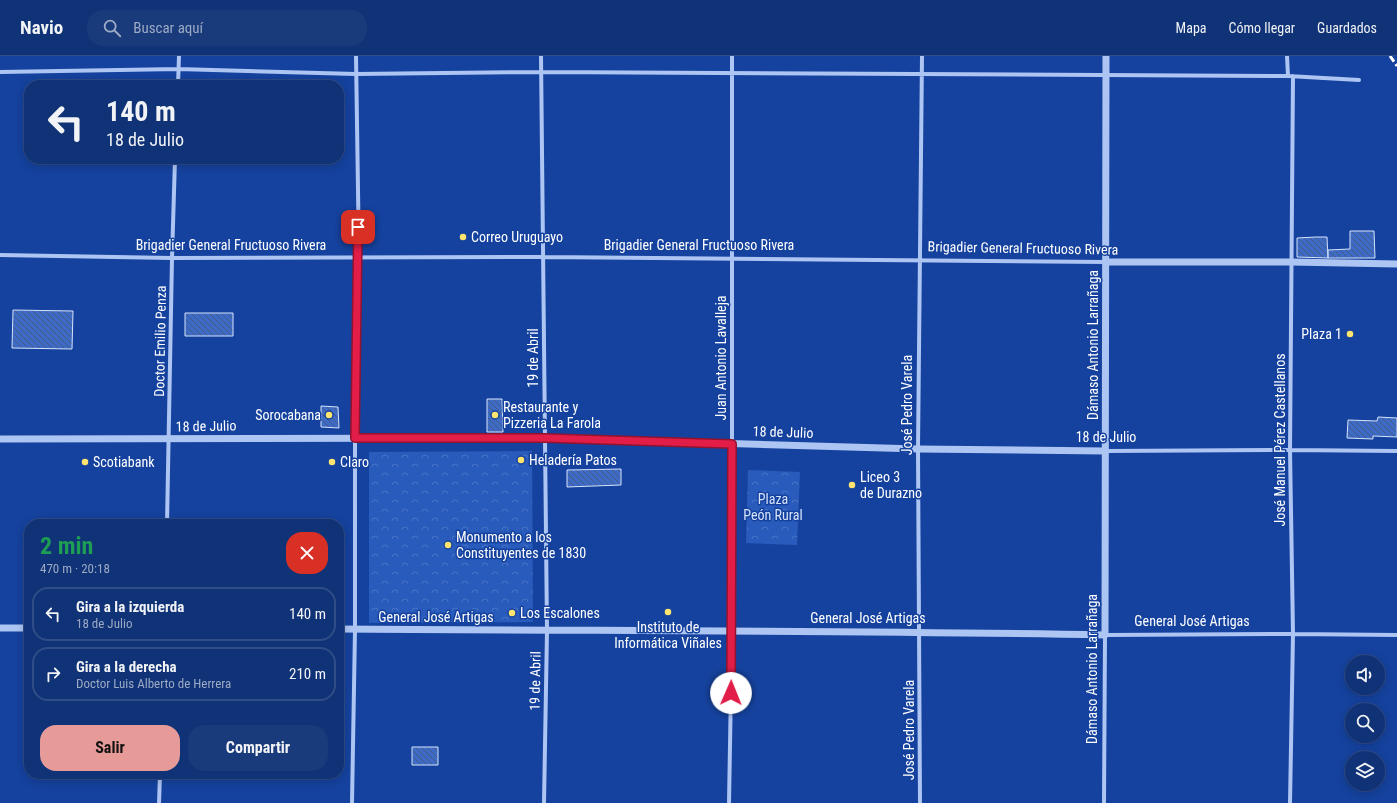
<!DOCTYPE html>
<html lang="es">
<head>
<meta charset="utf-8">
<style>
	body { margin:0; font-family:"Roboto Condensed",sans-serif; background:#193a7b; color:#f1f3f6; height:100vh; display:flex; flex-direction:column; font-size:15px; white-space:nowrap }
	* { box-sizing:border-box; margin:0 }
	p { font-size:13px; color:#9caac5 }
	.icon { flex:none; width:22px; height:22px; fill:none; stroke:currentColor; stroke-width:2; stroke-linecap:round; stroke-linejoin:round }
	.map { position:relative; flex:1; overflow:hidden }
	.details { position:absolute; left:24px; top:463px; width:320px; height:260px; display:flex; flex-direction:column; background:#103276; border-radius:16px; box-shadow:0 2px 10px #0003,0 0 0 1px #304d88 }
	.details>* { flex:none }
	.top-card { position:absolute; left:24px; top:24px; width:320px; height:84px; border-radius:16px; box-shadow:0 2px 10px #0003,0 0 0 1px #304d88; background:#103276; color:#f1f3f6; overflow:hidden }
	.controls { position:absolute; left:1345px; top:599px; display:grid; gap:8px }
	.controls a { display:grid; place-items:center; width:40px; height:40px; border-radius:50%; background:#103276; box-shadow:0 2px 10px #0003,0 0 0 1px #304d88; font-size:20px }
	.pin { position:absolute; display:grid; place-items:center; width:34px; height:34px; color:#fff; margin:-17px; border-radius:8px; box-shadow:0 2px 6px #0006 }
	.me { position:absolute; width:44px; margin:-22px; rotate:1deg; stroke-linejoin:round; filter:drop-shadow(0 0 3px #0008) }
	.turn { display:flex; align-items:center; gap:14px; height:84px; padding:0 16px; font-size:18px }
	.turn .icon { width:52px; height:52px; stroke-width:2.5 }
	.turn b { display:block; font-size:28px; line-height:34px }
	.round { display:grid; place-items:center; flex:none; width:42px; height:42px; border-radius:16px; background:#193a7b }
	.summary { display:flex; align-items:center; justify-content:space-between; height:68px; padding:0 16px }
	h1 { font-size:24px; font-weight:700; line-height:30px; color:#1e9e55 }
	.action { display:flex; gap:8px; margin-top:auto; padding:8px 16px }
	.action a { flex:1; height:46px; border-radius:16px; background:#e69b98; color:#111; font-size:16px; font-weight:700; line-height:46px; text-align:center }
	.action a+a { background:#193a7b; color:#f1f3f6 }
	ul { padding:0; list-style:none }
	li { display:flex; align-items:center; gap:12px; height:54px; margin:0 8px 6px; padding:0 8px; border:2px solid #304d88; border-radius:16px }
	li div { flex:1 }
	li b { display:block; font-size:15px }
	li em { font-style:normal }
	header { display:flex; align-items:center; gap:24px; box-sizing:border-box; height:56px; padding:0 20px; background:#103276; border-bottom:1px solid #304d88 }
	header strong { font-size:19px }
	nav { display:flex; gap:22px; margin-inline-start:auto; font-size:14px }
	.search { width:280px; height:36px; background:#193a7b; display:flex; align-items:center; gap:10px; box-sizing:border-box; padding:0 14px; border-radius:16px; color:#9caac5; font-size:15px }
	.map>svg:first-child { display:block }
	.park { fill:url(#park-crowns) }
	.building { fill:url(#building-back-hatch); stroke:#d5e3fd }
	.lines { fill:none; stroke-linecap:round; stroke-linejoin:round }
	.minor { stroke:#adc5f3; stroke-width:4 }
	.tertiary { stroke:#adc5f3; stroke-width:7 }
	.rail { stroke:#fff; stroke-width:3; stroke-dasharray:7 3; stroke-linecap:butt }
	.route-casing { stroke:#92132f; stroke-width:10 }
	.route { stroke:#e11d48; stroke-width:7 }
	.poi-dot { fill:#ffe56f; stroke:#15429e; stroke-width:1.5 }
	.labels { text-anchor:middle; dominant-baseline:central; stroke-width:3; stroke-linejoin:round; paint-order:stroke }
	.poi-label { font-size:14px; fill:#fff; stroke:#15429e; text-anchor:start }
	.street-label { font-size:14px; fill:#fff; stroke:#15429e }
	.park-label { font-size:14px; fill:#d5e3fd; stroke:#15429e }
</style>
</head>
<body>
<header>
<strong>Navio</strong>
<div class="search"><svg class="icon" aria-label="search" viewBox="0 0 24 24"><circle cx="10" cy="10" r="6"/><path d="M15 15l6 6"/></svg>Buscar aquí</div>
<nav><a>Mapa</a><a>Cómo llegar</a><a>Guardados</a></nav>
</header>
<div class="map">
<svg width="1397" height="747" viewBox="0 0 1397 747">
	<defs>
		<pattern id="park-crowns" width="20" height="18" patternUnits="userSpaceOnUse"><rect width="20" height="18" fill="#285bbc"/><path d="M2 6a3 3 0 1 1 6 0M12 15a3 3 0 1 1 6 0" fill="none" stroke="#4874c6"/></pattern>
		<pattern id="building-back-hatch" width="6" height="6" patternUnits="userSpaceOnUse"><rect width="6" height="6" fill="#3d6bc5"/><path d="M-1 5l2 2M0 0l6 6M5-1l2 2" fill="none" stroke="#455a82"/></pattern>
	</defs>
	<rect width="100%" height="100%" fill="#15429e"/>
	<!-- park -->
	<path class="park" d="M 532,395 L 533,566 L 369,567 L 369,396 Z
		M 748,414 L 800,416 L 797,489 L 746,487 Z"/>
	<!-- building -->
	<path class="building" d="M 1350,175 L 1374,175 L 1375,202 L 1328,202 L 1328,194 L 1350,193 Z
		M 1316,181 L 1327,181 L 1328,202 L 1297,201 L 1297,182 Z
		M 13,254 L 73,255 L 72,293 L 12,292 Z
		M 185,257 L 233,257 L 233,280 L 185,280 Z
		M 487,343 L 502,343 L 503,376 L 487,376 Z
		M 321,350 L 338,351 L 339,372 L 321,371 Z
		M 1378,361 L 1397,362 L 1397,381 L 1373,380 L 1373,383 L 1347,382 L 1348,364 L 1377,365 Z
		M 621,413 L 621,429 L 567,431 L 567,414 Z
		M 412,691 L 438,691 L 438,709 L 412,709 Z"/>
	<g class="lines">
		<!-- minor -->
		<path class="minor" d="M 541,0 L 547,575 L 544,747
			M 1287,0 L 1288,20
			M 0,16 L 178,13 L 356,18 L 541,16 L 1288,20 L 1359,24
			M 178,29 L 179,0
			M 0,199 L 172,202 L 544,201 L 1106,206
			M 1106,395 L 1290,394 L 1397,395
			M 167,468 L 172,202 L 175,103
			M 159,747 L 160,718
			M 352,747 L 355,574 L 355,382 L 359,201 L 356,0
			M 729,747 L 732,575 L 732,0
			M 920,747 L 918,393 L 922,0
			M 1104,747 L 1105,579 L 1293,578 L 1397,579
			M 1290,747 L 1293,578 L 1290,394 L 1293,20"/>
		<!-- tertiary -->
		<path class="tertiary" d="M 1106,206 L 1291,206 L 1397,208
			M 0,383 L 545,382 L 918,393 L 1106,395
			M 0,572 L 29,572
			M 339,573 C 594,575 850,574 1105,579 L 1106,0"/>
		<!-- rail -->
		<path class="rail" d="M 1390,0 L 1397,10"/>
	</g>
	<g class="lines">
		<!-- route casing -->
		<g class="route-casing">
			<path id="route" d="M 358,171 L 355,382 L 545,382 L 732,388 L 731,637"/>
		</g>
		<!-- route -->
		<use href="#route" class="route"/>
	</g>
	<!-- markers -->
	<g class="poi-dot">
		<circle cx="463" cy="181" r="4"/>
		<circle cx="1350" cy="278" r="4"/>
		<circle cx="329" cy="359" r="4"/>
		<circle cx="495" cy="359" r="4"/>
		<circle cx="521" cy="404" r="4"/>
		<circle cx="85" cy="406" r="4"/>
		<circle cx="332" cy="406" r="4"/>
		<circle cx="852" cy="429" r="4"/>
		<circle cx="448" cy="489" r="4"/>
		<circle cx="668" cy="556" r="4"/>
		<circle cx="512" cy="557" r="4"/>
	</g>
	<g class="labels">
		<!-- poi labels -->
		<g class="poi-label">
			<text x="471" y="181">Correo Uruguayo</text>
			<text x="1342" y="278" text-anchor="end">Plaza 1</text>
			<text x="503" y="351">Restaurante y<tspan x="503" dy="16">Pizzeria La Farola</tspan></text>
			<text x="321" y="359" text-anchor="end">Sorocabana</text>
			<text x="529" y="404">Heladería Patos</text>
			<text x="93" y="406">Scotiabank</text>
			<text x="340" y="406">Claro</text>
			<text x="860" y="421">Liceo 3<tspan x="860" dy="16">de Durazno</tspan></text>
			<text x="456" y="481">Monumento a los<tspan x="456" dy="16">Constituyentes de 1830</tspan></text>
			<text x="520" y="557">Los Escalones</text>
			<text x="668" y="571" text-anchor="middle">Instituto de<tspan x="668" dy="16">Informática Viñales</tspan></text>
		</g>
		<!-- street labels -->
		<g class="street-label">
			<text x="231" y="189">Brigadier General Fructuoso Rivera</text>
			<text x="699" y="189">Brigadier General Fructuoso Rivera</text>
			<text transform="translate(1023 192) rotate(1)">Brigadier General Fructuoso Rivera</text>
			<text transform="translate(160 285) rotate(-89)">Doctor Emilio Penza</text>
			<text transform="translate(1093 289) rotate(-90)">Dámaso Antonio Larrañaga</text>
			<text transform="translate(533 302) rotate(-90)">19 de Abril</text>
			<text transform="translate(721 302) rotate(-90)">Juan Antonio Lavalleja</text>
			<text transform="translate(907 349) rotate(-90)">José Pedro Varela</text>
			<text transform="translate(206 370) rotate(-1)">18 de Julio</text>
			<text transform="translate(783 376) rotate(2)">18 de Julio</text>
			<text x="1106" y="381">18 de Julio</text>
			<text transform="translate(1280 384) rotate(-90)">José Manuel Pérez Castellanos</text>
			<text x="436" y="561">General José Artigas</text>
			<text x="868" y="562">General José Artigas</text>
			<text x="1192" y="565">General José Artigas</text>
			<text transform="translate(1092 613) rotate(-90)">Dámaso Antonio Larrañaga</text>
			<text transform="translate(535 625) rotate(-89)">19 de Abril</text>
			<text transform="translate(909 674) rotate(-90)">José Pedro Varela</text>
		</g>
		<!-- park labels -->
		<g class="park-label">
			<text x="773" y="443">Plaza<tspan x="773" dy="16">Peón Rural</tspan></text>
		</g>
	</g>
</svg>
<div class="controls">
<a><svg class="icon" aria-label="sound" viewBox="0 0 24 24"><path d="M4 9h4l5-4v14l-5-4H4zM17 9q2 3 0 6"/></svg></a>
<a><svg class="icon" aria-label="search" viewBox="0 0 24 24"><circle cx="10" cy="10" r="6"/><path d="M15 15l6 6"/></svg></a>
<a><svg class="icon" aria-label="layers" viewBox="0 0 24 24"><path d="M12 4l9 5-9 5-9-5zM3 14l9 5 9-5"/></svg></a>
</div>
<div class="pin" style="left:358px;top:171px;background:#d93025"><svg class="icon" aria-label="arrive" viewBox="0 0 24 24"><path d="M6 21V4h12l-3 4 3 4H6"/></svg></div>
<svg class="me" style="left:731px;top:637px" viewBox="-20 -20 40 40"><circle r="19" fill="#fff"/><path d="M0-13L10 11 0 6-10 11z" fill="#e11d48"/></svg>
<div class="top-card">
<div class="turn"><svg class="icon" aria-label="left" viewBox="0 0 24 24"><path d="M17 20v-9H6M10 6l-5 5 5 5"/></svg><div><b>140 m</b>18 de Julio</div></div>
</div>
<section class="details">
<div class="summary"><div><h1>2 min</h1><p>470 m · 20:18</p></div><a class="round" style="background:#d93025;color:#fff"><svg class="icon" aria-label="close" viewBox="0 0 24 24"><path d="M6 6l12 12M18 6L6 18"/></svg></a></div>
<ul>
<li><svg class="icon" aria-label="left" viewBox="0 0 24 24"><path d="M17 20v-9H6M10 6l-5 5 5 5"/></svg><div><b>Gira a la izquierda</b><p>18 de Julio</p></div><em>140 m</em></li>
<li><svg class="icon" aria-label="right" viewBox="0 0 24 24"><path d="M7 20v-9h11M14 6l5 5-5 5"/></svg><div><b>Gira a la derecha</b><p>Doctor Luis Alberto de Herrera</p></div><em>210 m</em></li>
</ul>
<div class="action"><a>Salir</a><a>Compartir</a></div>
</section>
</div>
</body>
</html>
